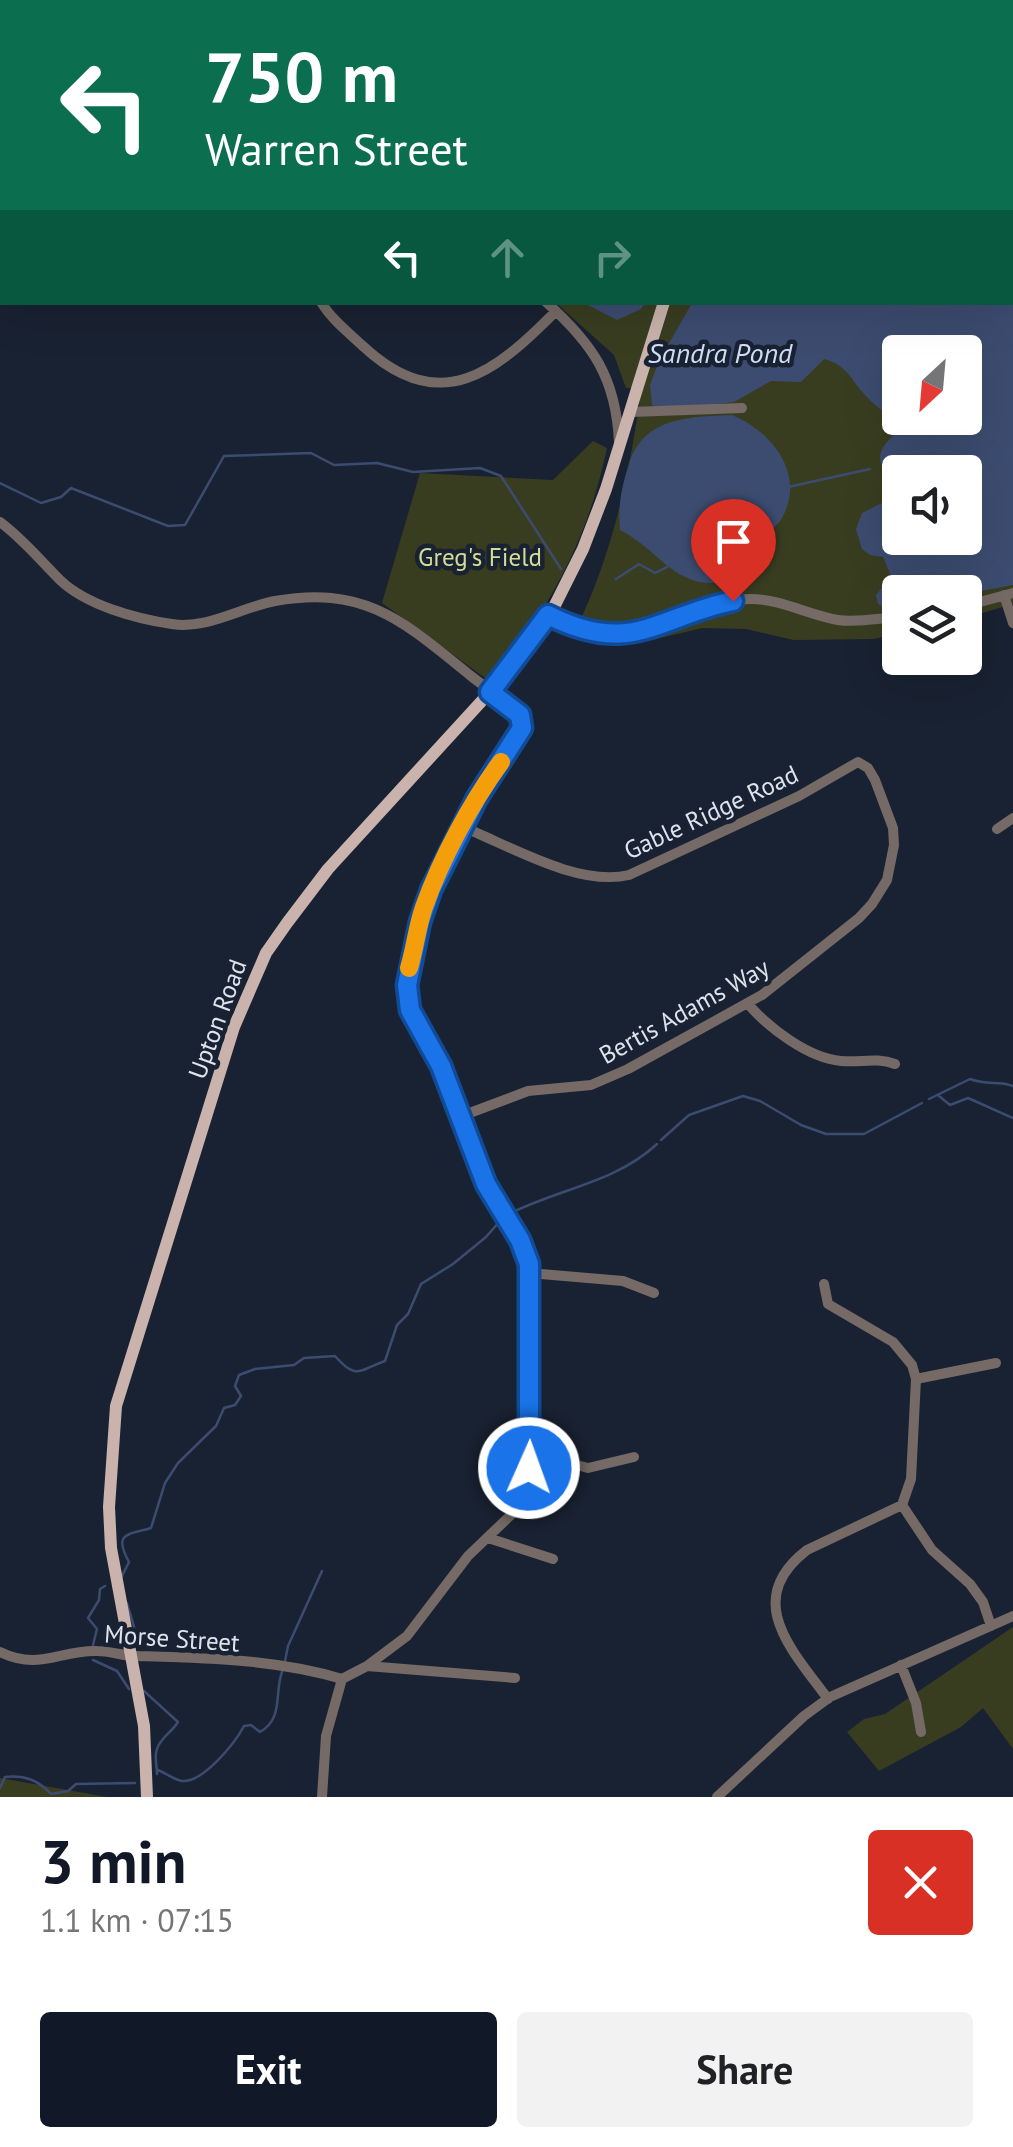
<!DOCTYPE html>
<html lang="en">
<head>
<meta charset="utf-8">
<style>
	body { margin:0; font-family:"PT Sans",sans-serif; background:#f2f2f2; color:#202124; height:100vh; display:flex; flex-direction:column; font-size:38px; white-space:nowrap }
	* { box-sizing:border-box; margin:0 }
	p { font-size:32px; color:#757577 }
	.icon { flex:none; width:55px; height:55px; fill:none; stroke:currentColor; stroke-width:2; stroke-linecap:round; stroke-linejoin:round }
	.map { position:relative; height:1797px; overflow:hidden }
	.drawer { display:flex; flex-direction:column; background:#fff; flex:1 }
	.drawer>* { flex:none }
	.guide { position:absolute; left:0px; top:0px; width:1015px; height:305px; box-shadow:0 10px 40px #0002; background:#0b6e4f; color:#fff; overflow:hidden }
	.needle { width:65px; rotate:206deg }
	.controls { position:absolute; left:882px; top:335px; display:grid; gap:20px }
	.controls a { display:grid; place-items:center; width:100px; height:100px; border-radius:10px; background:#fff; box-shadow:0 10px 40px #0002; font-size:50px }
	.pin { position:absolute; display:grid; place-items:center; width:85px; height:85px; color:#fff; margin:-102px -42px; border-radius:50% 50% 50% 0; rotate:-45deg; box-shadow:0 0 10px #0007 }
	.pin .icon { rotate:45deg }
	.me { position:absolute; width:110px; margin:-55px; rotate:2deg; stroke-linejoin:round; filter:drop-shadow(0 0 8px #0008) }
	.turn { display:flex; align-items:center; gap:35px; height:210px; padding:0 40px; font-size:45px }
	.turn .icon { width:130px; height:130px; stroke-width:2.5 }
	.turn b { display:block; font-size:70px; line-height:85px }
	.lanes { display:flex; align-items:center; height:95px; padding:0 40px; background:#0003; justify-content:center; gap:50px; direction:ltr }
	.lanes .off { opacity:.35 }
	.round { display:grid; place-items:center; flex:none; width:105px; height:105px; border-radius:10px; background:#f2f2f2 }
	.headline { display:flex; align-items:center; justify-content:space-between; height:170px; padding:0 40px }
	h1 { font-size:60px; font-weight:600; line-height:75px; color:#111827 }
	.cta { display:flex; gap:20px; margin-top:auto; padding:20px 40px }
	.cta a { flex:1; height:115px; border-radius:10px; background:#111827; color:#fff; font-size:40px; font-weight:600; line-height:115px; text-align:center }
	.cta a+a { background:#f2f2f2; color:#202124 }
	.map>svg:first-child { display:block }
	.green { fill:#393d20; fill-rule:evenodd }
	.water { fill:#3c4c70; fill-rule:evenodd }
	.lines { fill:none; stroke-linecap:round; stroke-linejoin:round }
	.stream { stroke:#3c4c70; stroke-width:2.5 }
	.minor { stroke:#756a66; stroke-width:10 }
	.major { stroke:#c9b3ac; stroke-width:12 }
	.route-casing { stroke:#114b97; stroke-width:25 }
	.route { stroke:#1a73e8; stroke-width:18 }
	.slow { stroke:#f59e0b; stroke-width:18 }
	.labels { text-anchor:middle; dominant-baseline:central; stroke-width:9; stroke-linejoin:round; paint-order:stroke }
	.park-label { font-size:25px; fill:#d3dd95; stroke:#192232 }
	.street-label { font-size:25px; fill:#dde4ee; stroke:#192232 }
	.water-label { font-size:28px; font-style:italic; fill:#d1ddf6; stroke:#192232 }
</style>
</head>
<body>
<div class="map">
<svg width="1013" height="1797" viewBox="0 0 1013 1797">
	<rect width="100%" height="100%" fill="#192232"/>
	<!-- green -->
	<path class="green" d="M 775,0 L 1013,0 L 1013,604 L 965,618 L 965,592 L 900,592 L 900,633 L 874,639 L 794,640 L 746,629 L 702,628 L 648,641 L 611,640 L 577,627 C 614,551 631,467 642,384 L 640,388 L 626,388 L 614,355 L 556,303 L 1012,302 L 1012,2 L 774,2 ZM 900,352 L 965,352 L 965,418 L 900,418 ZM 900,472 L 965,472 L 965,538 L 900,538 Z
		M 593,441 L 607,448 C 586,546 550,604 492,683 L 382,603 L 420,473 L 553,480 Z
		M 1013,1627 L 1013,1749 L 983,1708 L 961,1727 L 879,1771 L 847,1732 L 864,1719 L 885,1714 Z
		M 0,1778 L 107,1797 L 0,1797 Z"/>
	<!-- water -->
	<path class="water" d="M 768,0 L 919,0 L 926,2 L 767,2 Z
		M 1013,32 L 1013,585 L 965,594 L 900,592 L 900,605 L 884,607 L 878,604 L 876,595 L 891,576 L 883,557 L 870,555 L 862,549 L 856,529 L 862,513 L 896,496 C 889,464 863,462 898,431 L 898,426 C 888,414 877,408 867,397 C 851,381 848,365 824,359 L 801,382 L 771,381 L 734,402 L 663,410 L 652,405 L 650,385 L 659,361 L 692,303 L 1012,302 ZM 900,352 L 965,352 L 965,418 L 900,418 ZM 900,472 L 965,472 L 965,538 L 900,538 Z
		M 584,303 L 645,303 L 641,309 L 617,320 Z
		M 732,415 C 773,432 806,475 782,518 C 774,533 756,534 746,547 C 736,560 729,583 711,583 C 672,583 655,547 620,530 C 618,507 621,489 628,467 C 642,417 687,417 732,415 Z"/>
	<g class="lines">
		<!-- stream -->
		<path class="stream" d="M 0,483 L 41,503 L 61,497 L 71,488 L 168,526 L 185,525 L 224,456 L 311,453 L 334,465 L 377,463 L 413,472 L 480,468 L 501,476 L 561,569
			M 788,487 L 870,469
			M 616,579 L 639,564 L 655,573 L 667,567
			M 939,1096 L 950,1105 L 968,1098 L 1013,1118
			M 929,1099 L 970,1079 C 989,1086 997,1080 1013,1086
			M 661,1140 L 689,1115 L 743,1096 L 760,1101 L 801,1125 L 826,1134 L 864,1134 L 922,1103
			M 509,1214 C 558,1189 615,1183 657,1144
			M 121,1578 L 129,1562 C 113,1533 127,1535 151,1528 L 165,1483 L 178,1463 L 216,1426 L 224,1408 L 235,1405 L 241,1396 L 235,1386 L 239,1375 L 255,1369 L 294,1365 L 304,1358 L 335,1356 C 357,1381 359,1370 385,1361 L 397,1325 L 408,1314 L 421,1284 L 453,1264 L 486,1237 L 500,1221
			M 127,1603 L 140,1647
			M 93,1645 L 97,1629 L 88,1618 L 99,1600 L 100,1589 L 105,1586
			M 93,1660 L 117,1671 L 129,1689
			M 285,1661 L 288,1646 L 322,1571
			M 144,1691 L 178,1722 C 172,1732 160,1738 157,1749 C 154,1756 157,1766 157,1774
			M 158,1770 C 165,1773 175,1780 182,1781 C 203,1783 235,1743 244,1726 L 251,1725 L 260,1732 C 284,1718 274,1694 282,1672
			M 0,1788 L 5,1777 C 25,1775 38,1780 51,1794 L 68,1791 L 76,1784 L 135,1783"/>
		<!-- minor -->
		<path class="minor" d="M 493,2 L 493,0
			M 321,302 C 332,320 349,333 364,347 C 440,417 495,373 556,311
			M 546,302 C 593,344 616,378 619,442
			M 631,412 L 742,408
			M 0,522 C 23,539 40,560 60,580 C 86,605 136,619 172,624 C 206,630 242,607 275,601 C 366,585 404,622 471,676 C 487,689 511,703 522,720 C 520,749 490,774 477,798 C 450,847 405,934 407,989 C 408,1022 431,1044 443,1072 C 461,1111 470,1154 489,1193 C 503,1220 529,1241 529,1273 L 527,1342 L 531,1452 L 524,1494 L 513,1513 L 468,1556 L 407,1636 L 367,1666 L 342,1679 L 326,1736 L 322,1797
			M 1004,595 L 1013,623
			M 965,606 L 1013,593
			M 548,615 C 600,640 636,637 689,616 C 709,609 726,600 748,599 C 779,598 808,615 838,620 C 858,623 880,618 900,617
			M 997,829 L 1013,818
			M 748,1004 C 769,1028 808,1058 841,1061 C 860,1063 876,1057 895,1064
			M 459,1117 L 528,1091 L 591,1085 L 628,1069 L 762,995 L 859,918 L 872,904 L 887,880 L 894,845 L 893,828 L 875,780 L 868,768 L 858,762 L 799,796 L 629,875 C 578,887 510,846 463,827
			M 529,1273 L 623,1281 L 654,1293
			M 824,1284 L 828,1304 L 893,1342 L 912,1365 L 916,1379 L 911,1479 L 902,1505 L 807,1550 C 742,1600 792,1650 828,1699
			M 916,1379 L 996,1363
			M 531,1453 L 588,1468 L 634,1457
			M 902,1505 L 932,1550 L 970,1584 L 983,1602 L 991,1626
			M 488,1538 L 553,1559
			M 0,1652 C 39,1671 59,1650 97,1651 C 110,1651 123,1656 136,1656 C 204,1658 276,1659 342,1679
			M 901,1665 L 916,1703 L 921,1732
			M 367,1666 L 515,1678
			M 717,1797 L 804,1716 L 830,1697 L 1013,1616"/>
		<!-- major -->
		<path class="major" d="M 750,2 L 750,0
			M 147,1797 L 144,1726 L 111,1548 L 109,1507 L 116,1406 L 234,1027 L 266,953 L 287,923 L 328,869 L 490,692 L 555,605 L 583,549 L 606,489 L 664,302"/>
	</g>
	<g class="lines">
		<!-- route casing -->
		<g class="route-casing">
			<path id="route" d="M 529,1468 L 529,1264 L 520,1240 L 486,1184 L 441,1066 L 410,1010 L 407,985 L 420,922 L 431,890 L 477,798 L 522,728 L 520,715 L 490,692 L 548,615 C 632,657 656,617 733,601"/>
		</g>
		<!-- route -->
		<use href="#route" class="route"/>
		<!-- slow -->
		<path class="slow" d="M 409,968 C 415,948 417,927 424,907 C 441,859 471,803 501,762"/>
	</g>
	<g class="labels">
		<!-- park labels -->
		<g class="park-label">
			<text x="480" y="557">Greg's Field</text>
		</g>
		<!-- street labels -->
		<g class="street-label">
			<text transform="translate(711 812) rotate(-25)">Gable Ridge Road</text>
			<text transform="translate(684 1011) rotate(-29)">Bertis Adams Way</text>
			<text transform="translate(217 1019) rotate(-70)">Upton Road</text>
			<text transform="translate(172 1638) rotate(4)">Morse Street</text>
		</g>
		<!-- water labels -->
		<g class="water-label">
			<text x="720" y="352">Sandra Pond</text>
		</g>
	</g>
</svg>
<div class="controls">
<a><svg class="needle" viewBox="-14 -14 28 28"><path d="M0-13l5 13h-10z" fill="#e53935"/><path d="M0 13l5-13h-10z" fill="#757577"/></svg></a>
<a><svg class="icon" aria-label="sound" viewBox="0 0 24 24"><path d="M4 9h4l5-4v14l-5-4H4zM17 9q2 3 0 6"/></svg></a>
<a><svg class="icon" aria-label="layers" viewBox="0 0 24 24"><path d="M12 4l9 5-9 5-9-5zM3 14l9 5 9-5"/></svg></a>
</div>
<div class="pin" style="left:733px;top:601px;background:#d93025"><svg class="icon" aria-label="arrive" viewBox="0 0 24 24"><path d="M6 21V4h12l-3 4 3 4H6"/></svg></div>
<svg class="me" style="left:529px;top:1468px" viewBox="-20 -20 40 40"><circle r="17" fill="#1a73e8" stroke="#fff" stroke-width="3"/><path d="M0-11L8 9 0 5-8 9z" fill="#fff"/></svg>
<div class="guide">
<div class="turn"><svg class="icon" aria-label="left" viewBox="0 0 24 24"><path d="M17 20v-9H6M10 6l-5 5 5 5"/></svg><div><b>750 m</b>Warren Street</div></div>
<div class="lanes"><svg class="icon" aria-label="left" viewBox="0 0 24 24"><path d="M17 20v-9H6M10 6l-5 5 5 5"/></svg><svg class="icon off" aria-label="ahead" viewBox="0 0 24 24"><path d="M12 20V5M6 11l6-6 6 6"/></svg><svg class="icon off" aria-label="right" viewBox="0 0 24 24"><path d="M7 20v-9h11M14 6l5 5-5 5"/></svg></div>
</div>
</div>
<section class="drawer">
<div class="headline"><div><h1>3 min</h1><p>1.1 km · 07:15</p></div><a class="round" style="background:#d93025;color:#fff"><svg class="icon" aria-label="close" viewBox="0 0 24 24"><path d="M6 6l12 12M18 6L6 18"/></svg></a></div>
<div class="cta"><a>Exit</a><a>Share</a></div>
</section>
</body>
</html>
